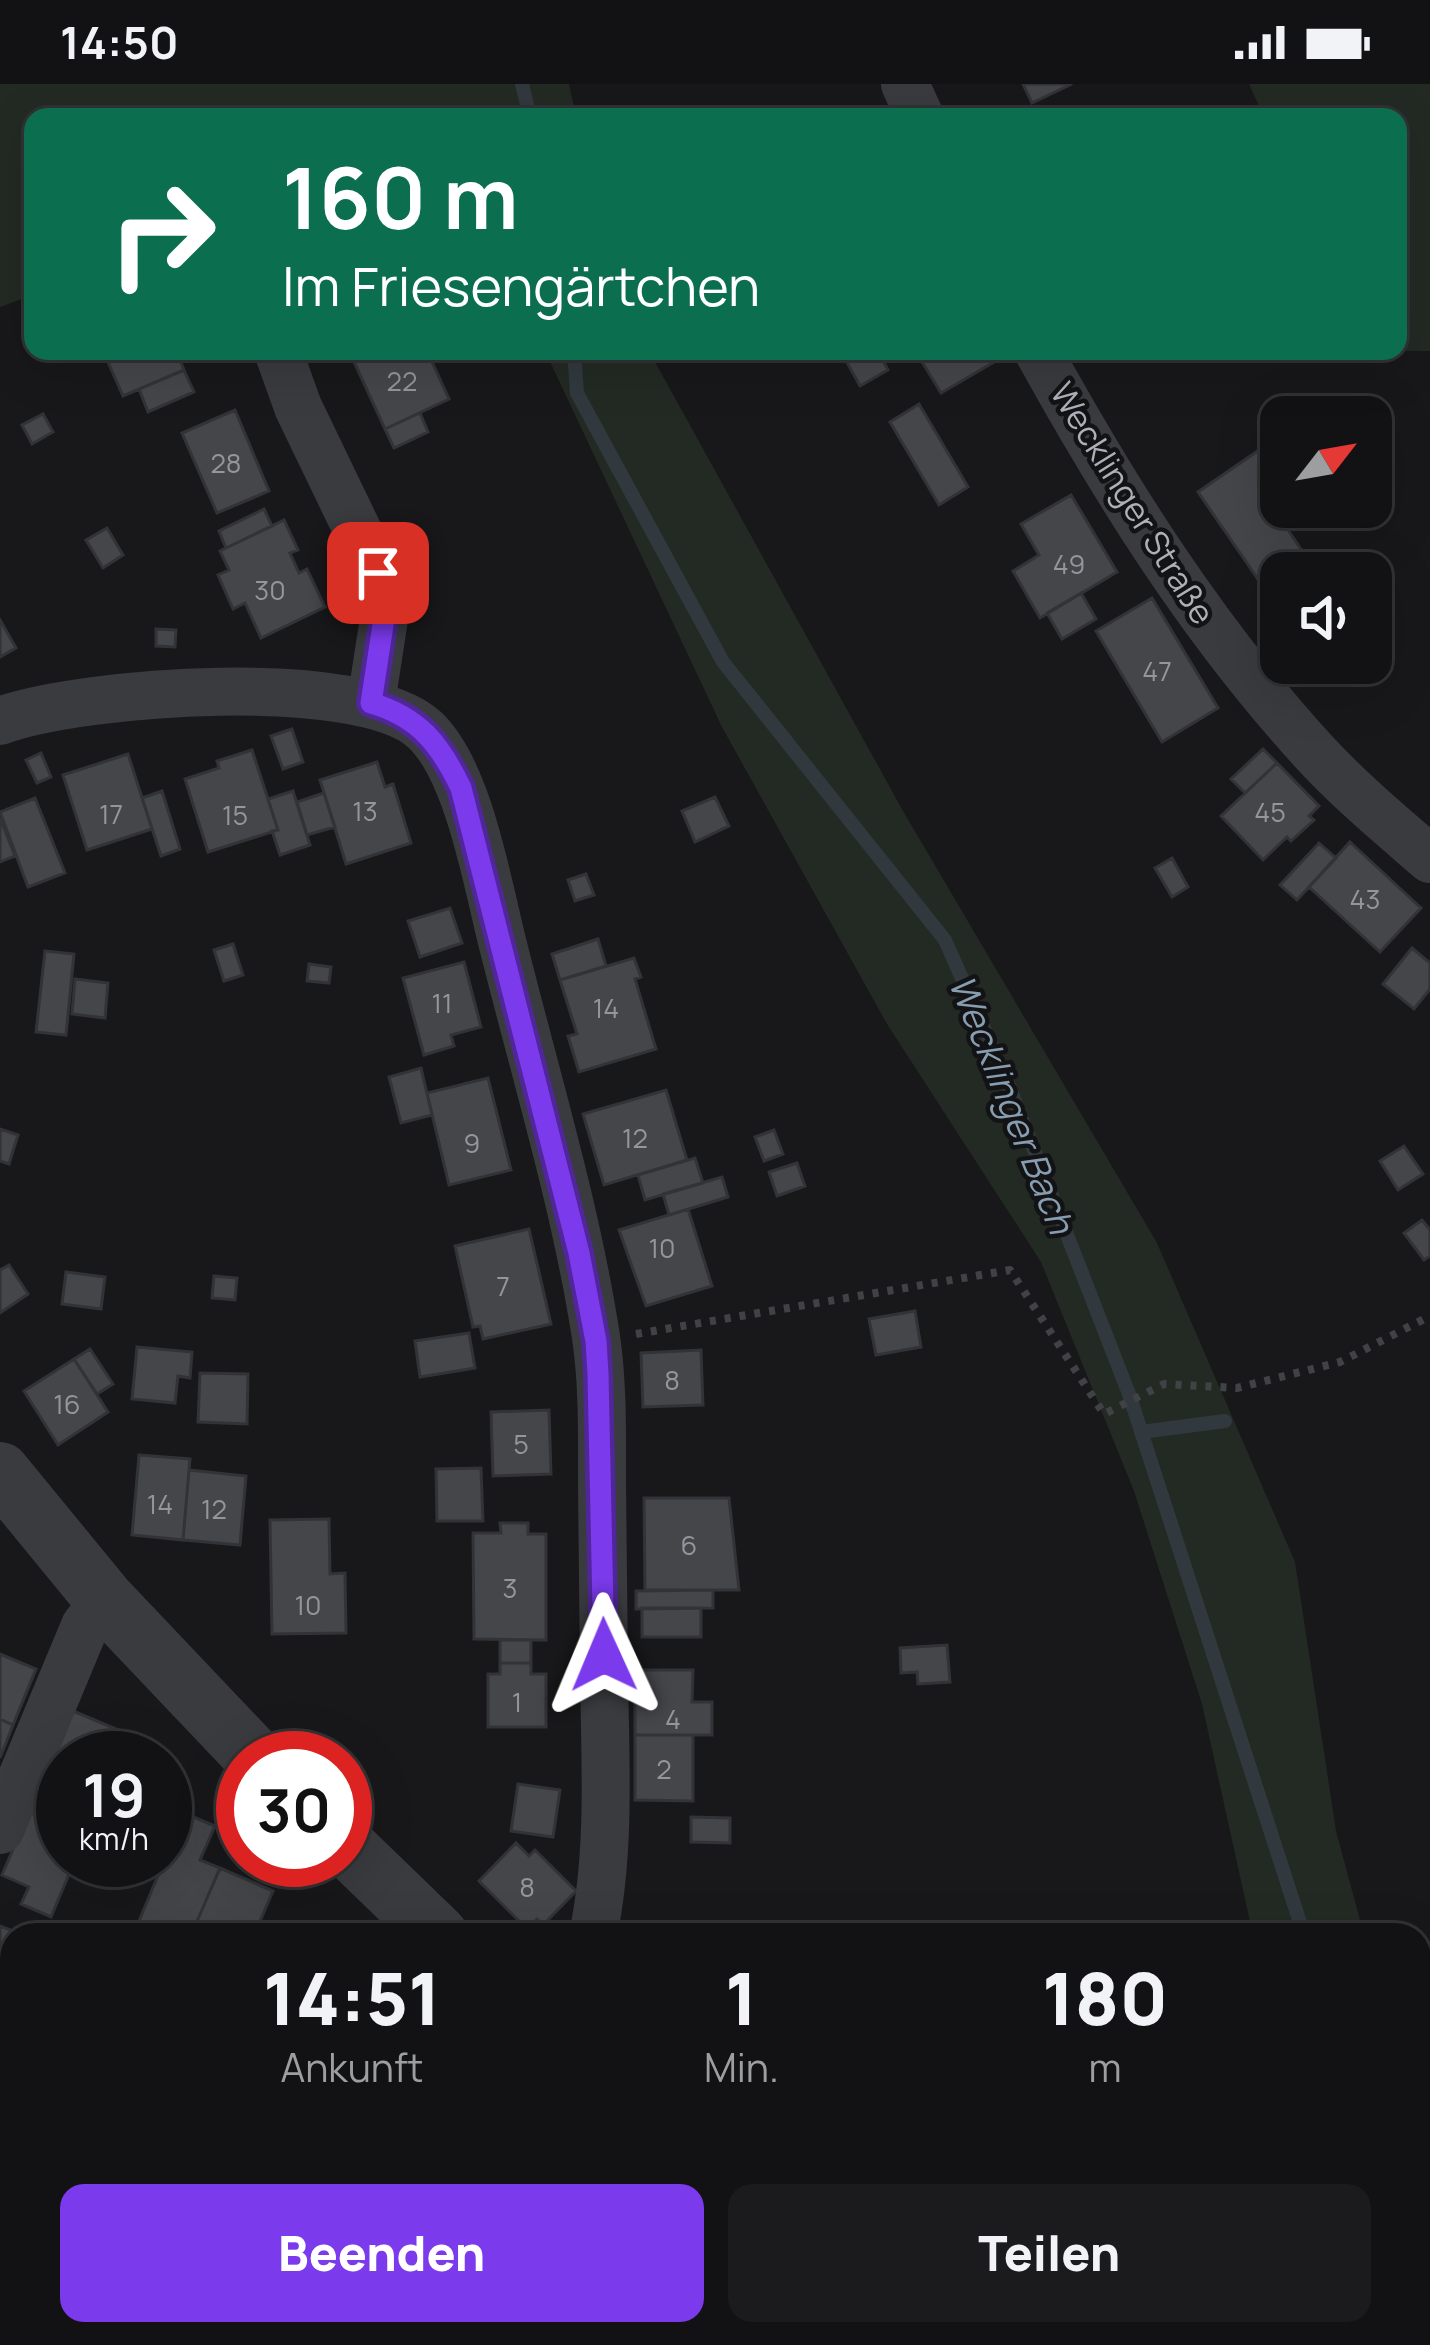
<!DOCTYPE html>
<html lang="de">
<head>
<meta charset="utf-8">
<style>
	body { margin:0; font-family:Manrope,sans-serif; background:#1b1b1d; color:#f1f3f6; height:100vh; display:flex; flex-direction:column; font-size:45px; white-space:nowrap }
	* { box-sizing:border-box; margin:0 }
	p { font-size:39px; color:#9c9ea0 }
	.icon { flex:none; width:66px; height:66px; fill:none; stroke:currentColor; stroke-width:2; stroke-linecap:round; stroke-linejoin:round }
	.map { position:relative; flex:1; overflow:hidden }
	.sheet { position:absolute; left:0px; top:1839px; width:1431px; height:423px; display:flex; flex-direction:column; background:#121214; border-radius:36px 36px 0 0; box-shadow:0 12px 48px #0002,0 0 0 3px #313234 }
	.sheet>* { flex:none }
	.banner { position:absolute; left:24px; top:24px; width:1383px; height:252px; border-radius:24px; box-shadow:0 12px 48px #0002,0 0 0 3px #313234; background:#0b6e4f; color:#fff; overflow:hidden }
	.needle { width:78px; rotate:59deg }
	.controls { position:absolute; left:1260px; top:312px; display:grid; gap:24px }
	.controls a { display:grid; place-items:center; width:132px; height:132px; border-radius:24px; background:#121214; box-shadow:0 12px 48px #0002,0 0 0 3px #313234; font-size:60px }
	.speed { position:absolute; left:36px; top:1647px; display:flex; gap:24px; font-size:60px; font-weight:700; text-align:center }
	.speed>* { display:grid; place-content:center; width:156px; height:156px; border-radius:50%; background:#121214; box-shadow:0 12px 48px #0002,0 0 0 3px #313234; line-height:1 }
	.speed small { font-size:30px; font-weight:400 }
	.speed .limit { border:18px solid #d22; background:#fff; color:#111 }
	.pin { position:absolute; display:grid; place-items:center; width:102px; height:102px; color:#fff; margin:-51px; border-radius:24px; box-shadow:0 6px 18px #0006 }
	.me { position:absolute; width:132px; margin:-66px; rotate:359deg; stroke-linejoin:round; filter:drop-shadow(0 0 9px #0008) }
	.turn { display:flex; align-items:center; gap:42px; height:252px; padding:0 60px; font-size:54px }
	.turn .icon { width:156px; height:156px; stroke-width:2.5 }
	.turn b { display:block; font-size:84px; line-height:102px }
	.eta { display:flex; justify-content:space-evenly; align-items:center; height:204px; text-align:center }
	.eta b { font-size:72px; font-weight:800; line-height:84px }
	.cta { display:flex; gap:24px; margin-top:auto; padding:24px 60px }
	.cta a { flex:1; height:138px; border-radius:24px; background:#7c3aed; color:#fff; font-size:48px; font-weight:800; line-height:138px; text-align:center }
	.cta a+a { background:#1b1b1d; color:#f1f3f6 }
	.status { display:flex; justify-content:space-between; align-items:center; height:84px; padding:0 60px; background:#121214; direction:ltr }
	.status svg { height:33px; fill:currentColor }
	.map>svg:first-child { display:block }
	.green { fill:#232a23 }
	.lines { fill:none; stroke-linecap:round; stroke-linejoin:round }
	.stream { stroke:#31393f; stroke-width:14 }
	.building { fill:#45464a; stroke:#323336; stroke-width:3 }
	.path { stroke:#404246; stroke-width:8; stroke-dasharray:6 9; stroke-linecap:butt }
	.minor { stroke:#3a3b3f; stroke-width:48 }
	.tertiary { stroke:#3a3b3f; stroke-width:60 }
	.route-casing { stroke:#51269a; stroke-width:30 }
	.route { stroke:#7c3aed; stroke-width:21 }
	.labels { text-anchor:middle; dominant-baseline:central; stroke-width:9; stroke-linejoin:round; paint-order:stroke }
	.number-label { font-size:27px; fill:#92969d }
	.street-label { font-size:33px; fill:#acb0b9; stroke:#131315 }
	.water-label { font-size:36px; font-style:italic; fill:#879db0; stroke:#131315 }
</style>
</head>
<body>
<div class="status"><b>14:50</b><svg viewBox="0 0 49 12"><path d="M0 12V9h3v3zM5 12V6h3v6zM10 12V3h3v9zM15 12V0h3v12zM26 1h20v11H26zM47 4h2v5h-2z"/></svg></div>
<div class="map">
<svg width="1430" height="2261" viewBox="0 0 1430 2261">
	<rect width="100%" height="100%" fill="#18181a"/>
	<!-- green -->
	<path class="green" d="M 0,0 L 569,0 L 576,33 L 33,33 L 33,211 L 0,223 Z
		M 1249,0 L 1430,0 L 1430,267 L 1406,267 L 1398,257 L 1398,33 L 1264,33 Z
		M 545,267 L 649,267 L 903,727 L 1157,1159 L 1295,1478 L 1336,1747 L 1364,1851 L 1253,1851 L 1202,1620 L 1134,1407 L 1041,1178 L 887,940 L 722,643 Z
		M 1419,2056 L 1430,2097 L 1430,2261 L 1374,2261 L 1367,2250 L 1419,2250 Z"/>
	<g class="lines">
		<!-- stream -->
		<path class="stream" d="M 522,0 L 530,33
			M 574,267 L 577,309 L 723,578 L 945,856 L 1006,994 L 1129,1310 L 1304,1851
			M 1141,1348 L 1225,1337
			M 1415,2250 L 1422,2261"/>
	</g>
	<!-- building -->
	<path class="building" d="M 1023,0 L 1072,0 L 1032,19 Z
		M 103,267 L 177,268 L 184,286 L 123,312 Z
		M 377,267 L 427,267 L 449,315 L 385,345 L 354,278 Z
		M 860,267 L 878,267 L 888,286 L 860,302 L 845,275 Z
		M 902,267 L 1006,267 L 1008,270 L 941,309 L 916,268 L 906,274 Z
		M 184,286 L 194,308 L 148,328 L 139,305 Z
		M 919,320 L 968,403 L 939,421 L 890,338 Z
		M 235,326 L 269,407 L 217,429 L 182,349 Z
		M 420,329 L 428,348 L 394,364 L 385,345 Z
		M 43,330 L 53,348 L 32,360 L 22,341 Z
		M 1281,351 L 1281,407 L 1268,416 L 1317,489 L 1281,489 L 1281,520 L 1277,523 L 1198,408 Z
		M 1071,411 L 1117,488 L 1040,534 L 1013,487 L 1039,471 L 1021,440 Z
		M 264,425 L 272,442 L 226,464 L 219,447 Z
		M 284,436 L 298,466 L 290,469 L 299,489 L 307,485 L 325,523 L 261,554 L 245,519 L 233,525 L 218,491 L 229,486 L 220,467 Z
		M 107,444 L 123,471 L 103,484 L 86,456 Z
		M 1081,509 L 1096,535 L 1062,555 L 1047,529 Z
		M 1152,514 L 1218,624 L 1162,658 L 1096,547 Z
		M 0,536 L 16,564 L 0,573 Z
		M 156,545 L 176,546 L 175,563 L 156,562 Z
		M 292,645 L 303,678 L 283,685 L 271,652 Z
		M 1263,665 L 1277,679 L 1245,709 L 1231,695 Z
		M 252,666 L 278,746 L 208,768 L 185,695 L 219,684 L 217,677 Z
		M 41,669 L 51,693 L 37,699 L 26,676 Z
		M 128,670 L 152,745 L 87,766 L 63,691 Z
		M 377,678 L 385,703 L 393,700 L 411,759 L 346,780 L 320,696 Z
		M 1277,679 L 1319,722 L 1309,732 L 1314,736 L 1291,757 L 1287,753 L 1263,776 L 1221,732 Z
		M 162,707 L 180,765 L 161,772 L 142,714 Z
		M 293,707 L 310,761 L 280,771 L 272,747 L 278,746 L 268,715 Z
		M 324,709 L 335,743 L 307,751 L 297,718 Z
		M 715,713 L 729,742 L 695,758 L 682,727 Z
		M 35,714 L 65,789 L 28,803 L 0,728 Z
		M 0,734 L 15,772 L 0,778 Z
		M 1350,758 L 1421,824 L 1380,868 L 1309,803 Z
		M 1319,759 L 1336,774 L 1297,816 L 1280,801 Z
		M 1172,774 L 1188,803 L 1172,813 L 1155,784 Z
		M 586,790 L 594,811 L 575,817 L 568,796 Z
		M 450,824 L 462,859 L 420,873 L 408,837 Z
		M 598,855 L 606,882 L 560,896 L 552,870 Z
		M 233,860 L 243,891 L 224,897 L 214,866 Z
		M 1412,864 L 1430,879 L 1430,905 L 1414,925 L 1383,900 Z
		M 45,867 L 74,870 L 66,951 L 36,948 Z
		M 634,874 L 641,893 L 635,895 L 656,965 L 579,988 L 568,952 L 577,950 L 560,896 Z
		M 464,878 L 481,943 L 451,951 L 454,962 L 424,971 L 403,894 Z
		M 309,880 L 331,883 L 329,899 L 307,897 Z
		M 75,895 L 108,899 L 105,934 L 72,930 Z
		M 421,984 L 432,1031 L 401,1039 L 389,993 Z
		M 488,994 L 511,1086 L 449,1101 L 427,1009 Z
		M 666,1006 L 687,1076 L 604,1101 L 583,1030 Z
		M 0,1045 L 18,1051 L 9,1080 L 0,1077 Z
		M 774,1046 L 783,1070 L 764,1077 L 755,1053 Z
		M 1404,1062 L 1423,1090 L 1398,1106 L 1380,1077 Z
		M 695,1074 L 703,1099 L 645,1116 L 638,1091 Z
		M 797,1079 L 805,1102 L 777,1112 L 769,1088 Z
		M 722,1093 L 728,1113 L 669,1131 L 663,1110 Z
		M 688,1125 L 712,1202 L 646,1222 L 619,1146 Z
		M 1422,1136 L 1430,1146 L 1430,1172 L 1424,1176 L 1404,1149 Z
		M 529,1145 L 551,1240 L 483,1255 L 480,1242 L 473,1243 L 455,1162 Z
		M 9,1181 L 28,1210 L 0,1229 L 0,1186 Z
		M 66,1188 L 105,1193 L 101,1225 L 62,1220 Z
		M 214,1192 L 237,1194 L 235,1216 L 212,1214 Z
		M 915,1227 L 921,1263 L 876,1271 L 869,1235 Z
		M 469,1249 L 475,1284 L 420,1293 L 415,1257 Z
		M 137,1263 L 192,1268 L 190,1294 L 178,1292 L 175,1319 L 132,1315 Z
		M 90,1265 L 113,1300 L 97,1310 L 74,1275 Z
		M 701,1266 L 703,1321 L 643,1323 L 641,1269 Z
		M 74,1275 L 108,1328 L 58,1361 L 24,1307 Z
		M 200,1289 L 248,1290 L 247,1340 L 198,1338 Z
		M 549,1326 L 551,1390 L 493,1392 L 491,1328 Z
		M 139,1371 L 190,1375 L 183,1456 L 132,1451 Z
		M 481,1384 L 483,1437 L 437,1437 L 436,1385 Z
		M 189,1386 L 246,1392 L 240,1461 L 183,1456 Z
		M 644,1414 L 729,1414 L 739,1506 L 645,1506 Z
		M 329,1435 L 330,1490 L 345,1489 L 346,1549 L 272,1550 L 270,1436 Z
		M 500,1439 L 528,1439 L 528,1450 L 546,1450 L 546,1556 L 474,1555 L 473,1449 L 501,1449 Z
		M 713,1506 L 713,1524 L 636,1525 L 636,1507 Z
		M 642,1524 L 701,1524 L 701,1553 L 642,1553 Z
		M 500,1556 L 531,1556 L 531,1579 L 500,1579 Z
		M 947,1561 L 950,1598 L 918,1600 L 917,1588 L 901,1589 L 900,1564 Z
		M 0,1570 L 36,1585 L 13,1641 L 0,1635 Z
		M 500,1579 L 531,1579 L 531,1590 L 546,1590 L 546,1643 L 488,1643 L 488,1590 L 500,1590 Z
		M 635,1586 L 693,1586 L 692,1618 L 712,1618 L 712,1651 L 635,1651 Z
		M 73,1627 L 152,1660 L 146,1674 L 63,1674 L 63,1692 L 49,1686 Z
		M 0,1635 L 13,1641 L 0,1674 Z
		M 635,1651 L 693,1651 L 693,1717 L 635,1716 Z
		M 518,1700 L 560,1706 L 553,1753 L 511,1747 Z
		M 29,1728 L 63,1743 L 63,1776 L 75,1776 L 51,1833 L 21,1820 L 29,1803 L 2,1791 Z
		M 184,1729 L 215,1742 L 200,1776 L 220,1784 L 191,1851 L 166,1851 L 139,1837 Z
		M 691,1733 L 730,1734 L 730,1759 L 691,1758 Z
		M 516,1759 L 529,1772 L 535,1766 L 576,1807 L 543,1841 L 537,1835 L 527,1845 L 479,1797 Z
		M 220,1784 L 273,1807 L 254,1851 L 217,1851 L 195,1842 Z
		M 0,1842 L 23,1851 L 12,1851 L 12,1872 L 0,1868 Z
		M 0,1868 L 12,1872 L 12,1934 L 0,1930 Z
		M 3,2045 L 12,2048 L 12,2132 L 0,2128 Z
		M 383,2250 L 443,2250 L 462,2255 L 461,2261 L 381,2261 Z
		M 494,2250 L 501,2250 L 545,2261 L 492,2261 Z
		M 783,2250 L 842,2250 L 842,2261 L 783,2261 Z
		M 915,2250 L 984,2250 L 985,2261 L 916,2261 Z"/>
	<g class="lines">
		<!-- path -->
		<path class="path" d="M 636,1250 L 1010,1186 L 1104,1330 L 1164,1300 L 1237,1304 L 1340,1278 L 1430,1232"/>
		<!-- minor -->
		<path class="minor" d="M 905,0 L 920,33
			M 278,267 L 298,323 L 378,489 L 385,528 L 371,619
			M 1038,267 C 1117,410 1204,548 1315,669 C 1350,707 1391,741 1430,775
			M 0,637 C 81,607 362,586 425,646 C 470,689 488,804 504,865 C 536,993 576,1123 596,1253 C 603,1300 602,1351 602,1398 C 603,1462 603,1525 604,1589 C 605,1675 611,1766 593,1851
			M 0,1746 L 85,1542 L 105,1516"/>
		<!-- tertiary -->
		<path class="tertiary" d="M 0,1388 L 105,1516 L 255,1674
			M 345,1761 L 438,1851
			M 0,2215 L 12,2220
			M 98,2250 L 129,2261
			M 682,2250 L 685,2261"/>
	</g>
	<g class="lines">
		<!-- route casing -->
		<g class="route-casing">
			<path id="route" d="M 378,489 L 385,528 L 371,619 C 419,633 440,660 461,704 L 579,1169 L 596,1257 L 598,1290 L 604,1571"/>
		</g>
		<!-- route -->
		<use href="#route" class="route"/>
	</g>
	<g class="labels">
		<!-- number labels -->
		<g class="number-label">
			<text x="402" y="296">22</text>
			<text x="226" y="378">28</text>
			<text x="1069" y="479">49</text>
			<text x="270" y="505">30</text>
			<text x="1157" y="586">47</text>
			<text x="365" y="726">13</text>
			<text x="1270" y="727">45</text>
			<text x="111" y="729">17</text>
			<text x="235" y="730">15</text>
			<text x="1365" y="814">43</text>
			<text x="442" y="918">11</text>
			<text x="606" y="923">14</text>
			<text x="635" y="1053">12</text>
			<text x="472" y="1058">9</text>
			<text x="662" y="1163">10</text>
			<text x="503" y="1201">7</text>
			<text x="672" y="1295">8</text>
			<text x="67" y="1319">16</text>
			<text x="521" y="1359">5</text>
			<text x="160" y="1419">14</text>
			<text x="214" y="1424">12</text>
			<text x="689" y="1460">6</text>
			<text x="510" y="1503">3</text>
			<text x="308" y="1520">10</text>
			<text x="517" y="1617">1</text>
			<text x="673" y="1634">4</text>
			<text x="664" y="1684">2</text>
			<text x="527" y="1802">8</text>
		</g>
		<!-- street labels -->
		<g class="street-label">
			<text transform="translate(1133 419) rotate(58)">Wecklinger Straße</text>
		</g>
		<!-- water labels -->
		<g class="water-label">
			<text transform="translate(1012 1020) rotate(68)">Wecklinger Bach</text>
		</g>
	</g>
</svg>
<div class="controls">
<a><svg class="needle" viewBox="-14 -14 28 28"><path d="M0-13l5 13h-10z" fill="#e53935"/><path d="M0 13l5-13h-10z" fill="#9c9ea0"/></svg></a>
<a><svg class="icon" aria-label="sound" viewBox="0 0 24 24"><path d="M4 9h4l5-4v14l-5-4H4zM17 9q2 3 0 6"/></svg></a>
</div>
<div class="speed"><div>19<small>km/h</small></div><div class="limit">30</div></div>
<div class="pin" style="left:378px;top:489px;background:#d93025"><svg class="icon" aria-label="arrive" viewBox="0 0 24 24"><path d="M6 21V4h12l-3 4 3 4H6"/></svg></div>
<svg class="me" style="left:604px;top:1571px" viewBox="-20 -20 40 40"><path d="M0-17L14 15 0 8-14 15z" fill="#7c3aed" stroke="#fff" stroke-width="4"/></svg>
<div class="banner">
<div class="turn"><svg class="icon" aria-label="right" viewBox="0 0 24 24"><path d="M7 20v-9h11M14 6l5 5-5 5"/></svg><div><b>160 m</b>Im Friesengärtchen</div></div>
</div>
<section class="sheet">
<div class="eta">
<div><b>14:51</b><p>Ankunft</p></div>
<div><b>1</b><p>Min.</p></div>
<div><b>180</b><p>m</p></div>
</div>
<div class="cta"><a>Beenden</a><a>Teilen</a></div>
</section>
</div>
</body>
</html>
